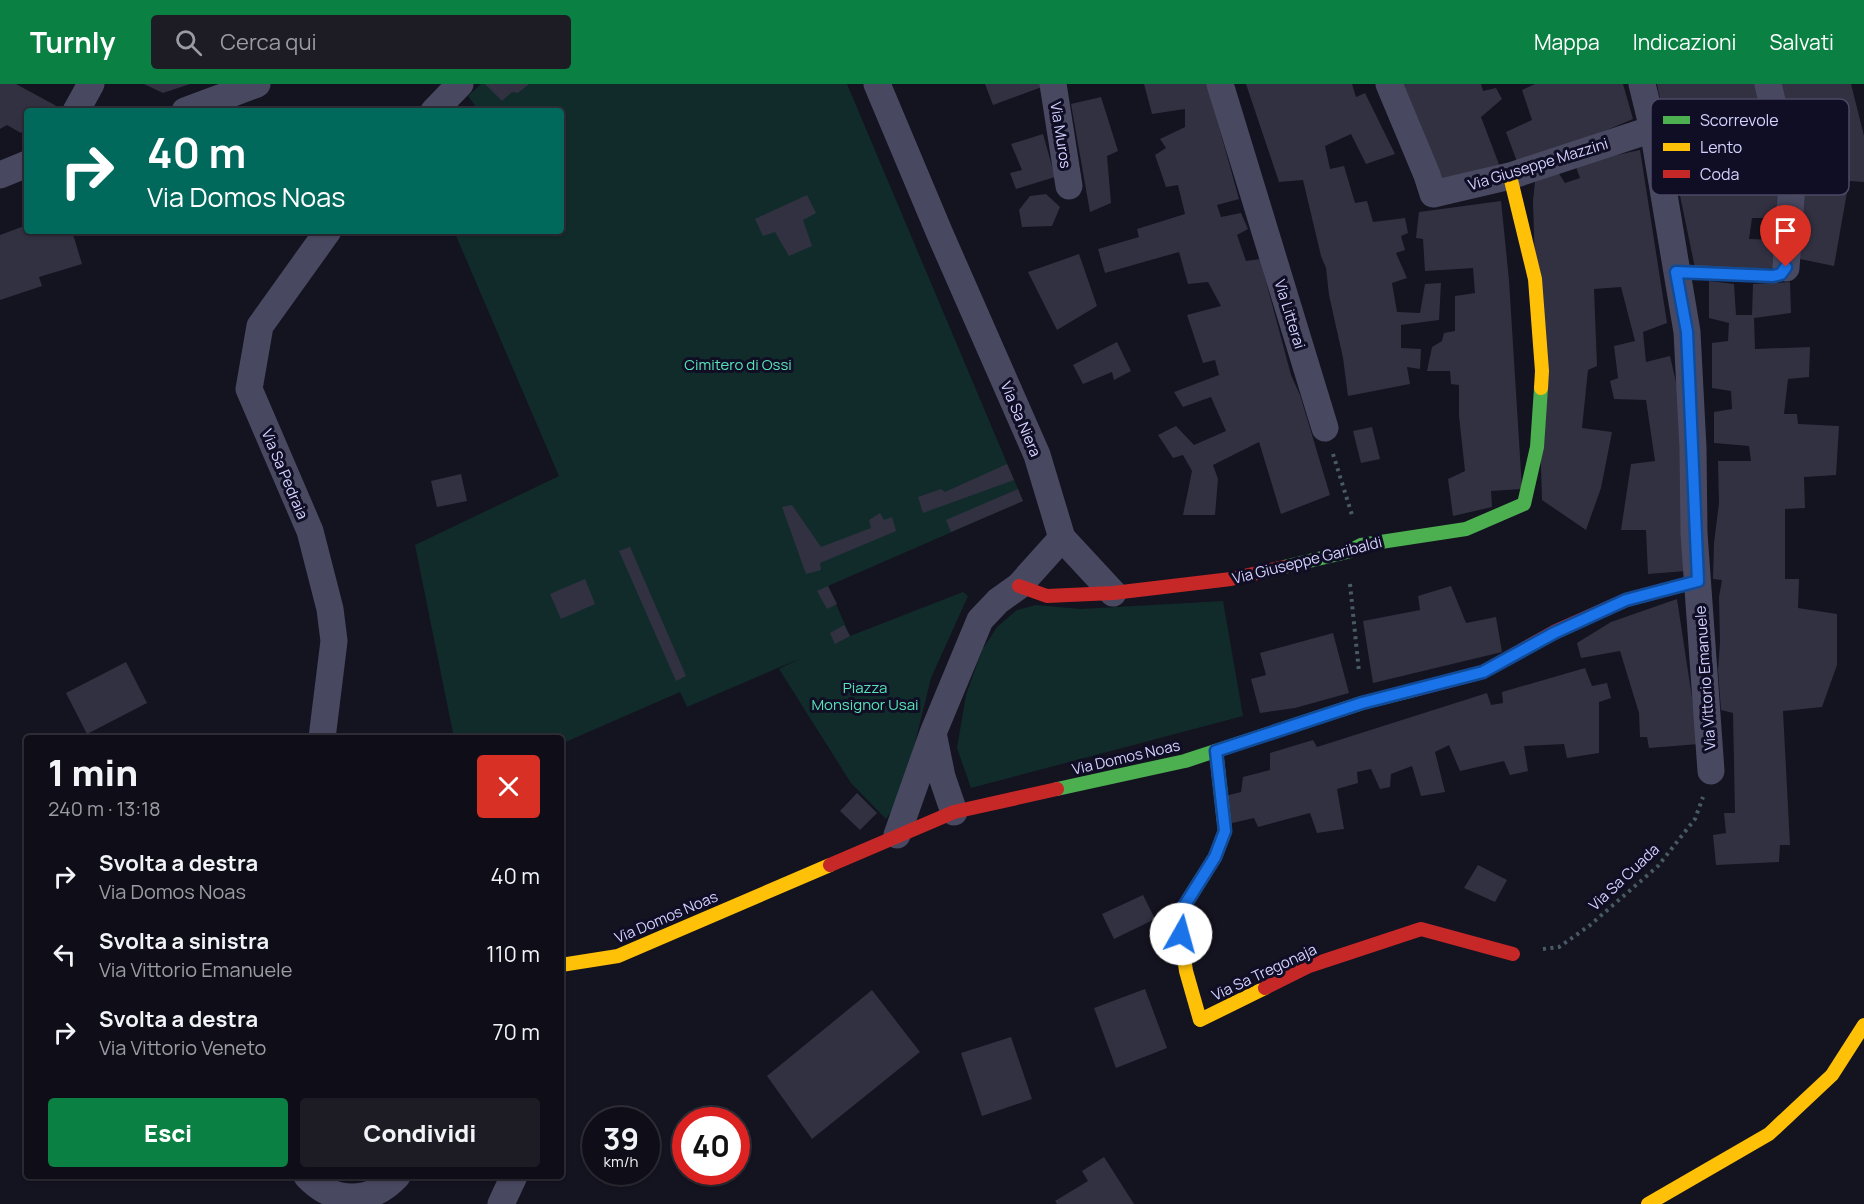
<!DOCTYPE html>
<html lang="it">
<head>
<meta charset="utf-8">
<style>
	body { margin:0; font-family:Manrope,sans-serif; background:#1d1c25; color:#f1f3f6; height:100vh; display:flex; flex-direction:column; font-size:22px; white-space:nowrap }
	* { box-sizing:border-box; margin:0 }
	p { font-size:20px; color:#9b9ca2 }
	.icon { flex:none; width:33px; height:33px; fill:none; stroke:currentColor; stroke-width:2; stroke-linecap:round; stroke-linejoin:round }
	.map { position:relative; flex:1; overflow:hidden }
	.drawer { position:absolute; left:24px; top:651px; width:540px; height:444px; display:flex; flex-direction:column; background:#0f0e18; border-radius:6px; box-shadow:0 2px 4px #0004,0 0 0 2px #2f2e37 }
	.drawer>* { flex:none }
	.banner { position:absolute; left:24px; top:24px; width:540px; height:126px; border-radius:6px; box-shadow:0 2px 4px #0004,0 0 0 2px #2f2e37; background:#00695c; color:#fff; overflow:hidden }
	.speed { position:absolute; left:582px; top:1023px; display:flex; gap:12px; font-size:30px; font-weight:700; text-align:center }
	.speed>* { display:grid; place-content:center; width:78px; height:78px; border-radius:50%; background:#0f0e18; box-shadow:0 2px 4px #0004,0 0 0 2px #2f2e37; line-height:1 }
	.speed small { font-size:15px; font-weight:400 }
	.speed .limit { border:9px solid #d22; background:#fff; color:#111 }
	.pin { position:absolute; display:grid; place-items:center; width:51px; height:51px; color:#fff; margin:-62px -26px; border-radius:50% 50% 50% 0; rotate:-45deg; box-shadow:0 0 6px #0007 }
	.pin .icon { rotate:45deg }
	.me { position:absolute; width:66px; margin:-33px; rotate:7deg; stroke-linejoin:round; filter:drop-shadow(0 0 4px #0008) }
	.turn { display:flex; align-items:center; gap:21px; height:126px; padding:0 24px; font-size:27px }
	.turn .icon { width:78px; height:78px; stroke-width:2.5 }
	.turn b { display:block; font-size:42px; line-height:51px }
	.round { display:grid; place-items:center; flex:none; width:63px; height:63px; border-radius:6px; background:#1d1c25 }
	.summary { display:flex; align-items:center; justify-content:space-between; height:102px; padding:0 24px }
	h1 { font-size:36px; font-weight:800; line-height:45px }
	.action { display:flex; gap:12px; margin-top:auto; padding:12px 24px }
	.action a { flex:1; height:69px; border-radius:6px; background:#0b8043; color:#fff; font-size:24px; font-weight:800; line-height:69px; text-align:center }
	.action a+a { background:#1d1c25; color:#f1f3f6 }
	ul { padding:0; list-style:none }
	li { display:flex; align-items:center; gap:18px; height:78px; padding:0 24px }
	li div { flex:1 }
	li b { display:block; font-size:22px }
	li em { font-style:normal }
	header { display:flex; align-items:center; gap:36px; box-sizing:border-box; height:84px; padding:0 30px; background:#0b8043; color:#fff }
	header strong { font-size:28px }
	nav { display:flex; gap:33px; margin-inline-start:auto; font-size:21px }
	.search { width:420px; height:54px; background:#1d1c25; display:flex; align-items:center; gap:15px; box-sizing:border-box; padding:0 21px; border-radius:6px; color:#9b9ca2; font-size:22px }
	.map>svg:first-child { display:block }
	.green { fill:#112b2a }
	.building { fill:#323142 }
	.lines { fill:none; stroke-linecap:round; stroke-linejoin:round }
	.path { stroke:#495a67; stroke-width:4; stroke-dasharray:3 4.5; stroke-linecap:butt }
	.lane { stroke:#484961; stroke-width:14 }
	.street { stroke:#484961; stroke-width:27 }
	.fast { stroke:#4caf50; stroke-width:14 }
	.slow { stroke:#ffc107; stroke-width:14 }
	.jam { stroke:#c62828; stroke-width:14 }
	.route-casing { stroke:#114b97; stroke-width:15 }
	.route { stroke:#1a73e8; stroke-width:10 }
	.labels { text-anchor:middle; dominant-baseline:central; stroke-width:6; stroke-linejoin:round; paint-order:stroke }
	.street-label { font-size:15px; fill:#d4d2ff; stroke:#100e25 }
	.park-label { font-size:15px; fill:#58e4b7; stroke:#100e25 }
	.key { fill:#100e25; stroke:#4b4966; stroke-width:1.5 }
	.key-label { font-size:16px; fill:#d4d2ff }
</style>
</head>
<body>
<header>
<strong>Turnly</strong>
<div class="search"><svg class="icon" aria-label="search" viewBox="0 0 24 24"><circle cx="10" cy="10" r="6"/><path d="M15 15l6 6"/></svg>Cerca qui</div>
<nav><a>Mappa</a><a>Indicazioni</a><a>Salvati</a></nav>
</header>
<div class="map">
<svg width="1864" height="1120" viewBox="0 0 1864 1120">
	<rect width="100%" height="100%" fill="#141320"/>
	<!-- green -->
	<path class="green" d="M 481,0 L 847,0 L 1023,417 L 828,502 L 850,552 L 963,508 L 968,512 L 931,594 L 902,712 L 886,735 L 851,699 L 779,585 L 799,575 L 687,623 L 680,608 L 561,660 L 561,654 L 454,654 L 415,461 L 559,392 L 454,147 L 561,147 L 561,27 L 479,27 L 468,12 Z
		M 1223,517 L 1243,632 L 971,704 L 957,664 L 966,611 L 982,566 L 997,543 L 1017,526 L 1036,521 L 1081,525 Z"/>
	<!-- building -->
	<path class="building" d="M 0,0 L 16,0 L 62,25 L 60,27 L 27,27 L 27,41 L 21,49 L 7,41 L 0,45 Z
		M 144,0 L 190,0 L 163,9 Z
		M 485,0 L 529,0 L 518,9 L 512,8 L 502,17 Z
		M 985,0 L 1041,0 L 1042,3 L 993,21 Z
		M 1144,0 L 1207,0 L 1239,115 L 1217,121 L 1221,133 L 1241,129 L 1248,145 L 1237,151 L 1246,177 L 1260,175 L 1291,291 L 1300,311 L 1330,411 L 1281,430 L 1259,358 L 1213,381 L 1218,395 L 1215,431 L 1183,431 L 1192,387 L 1183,371 L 1173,374 L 1158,351 L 1176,342 L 1194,361 L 1226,347 L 1211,313 L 1183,323 L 1174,308 L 1219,291 L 1215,276 L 1203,279 L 1187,231 L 1221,222 L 1208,198 L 1188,200 L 1179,168 L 1105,189 L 1098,165 L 1139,153 L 1137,145 L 1185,130 L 1178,101 L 1166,103 L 1155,71 L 1166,64 L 1160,55 L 1185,43 L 1185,25 L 1152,30 Z
		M 1246,0 L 1352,0 L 1356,13 L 1365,9 L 1395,70 L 1366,80 L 1351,50 L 1325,62 L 1330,85 L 1344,82 L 1355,119 L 1367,117 L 1373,138 L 1405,134 L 1408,149 L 1401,152 L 1405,166 L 1396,169 L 1407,194 L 1392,199 L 1397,228 L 1420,229 L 1425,200 L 1441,199 L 1439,236 L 1401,241 L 1401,264 L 1421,265 L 1420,285 L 1407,283 L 1410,300 L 1348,312 L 1343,274 L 1329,211 L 1326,184 L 1321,172 L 1303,96 L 1279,98 Z
		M 1398,0 L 1481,0 L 1483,7 L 1496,4 L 1502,15 L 1481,33 L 1500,83 L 1443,102 Z
		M 1535,0 L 1623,0 L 1633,35 L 1519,83 L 1506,48 L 1532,36 L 1522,6 Z
		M 1657,0 L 1758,0 L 1784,97 L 1784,134 L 1752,134 L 1749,155 L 1781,156 L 1775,184 L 1695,184 Z
		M 1779,0 L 1851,0 L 1864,52 L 1864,98 L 1849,97 L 1834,182 L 1795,174 Z
		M 1101,13 L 1118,67 L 1107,72 L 1111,119 L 1090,128 L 1071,20 Z
		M 1043,50 L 1055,93 L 1016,105 L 1010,89 L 1022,86 L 1011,60 Z
		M 1640,66 L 1667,239 L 1643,248 L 1646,278 L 1670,272 L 1685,338 L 1686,487 L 1648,490 L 1646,446 L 1621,446 L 1631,380 L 1655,377 L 1646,316 L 1614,315 L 1610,297 L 1618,294 L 1614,262 L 1635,257 L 1621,203 L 1594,205 L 1597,282 L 1588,286 L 1582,344 L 1612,348 L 1601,404 L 1586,446 L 1542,416 L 1533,117 L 1535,98 L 1558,88 L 1565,99 L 1580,94 L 1575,80 Z
		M 1046,110 L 1060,123 L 1052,142 L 1022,143 L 1019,126 L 1030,112 Z
		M 807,111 L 816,129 L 803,136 L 812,162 L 789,172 L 775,148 L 763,152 L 755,135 Z
		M 1501,117 L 1509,196 L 1522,405 L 1491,407 L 1492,423 L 1453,432 L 1448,395 L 1465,387 L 1459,332 L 1459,301 L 1451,300 L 1450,287 L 1427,287 L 1432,263 L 1442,257 L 1444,249 L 1455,247 L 1455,212 L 1475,209 L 1473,184 L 1425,187 L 1423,155 L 1416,154 L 1419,128 Z
		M 27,141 L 27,147 L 72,147 L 82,180 L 39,193 L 42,202 L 0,216 L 0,151 Z
		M 1079,170 L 1097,222 L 1057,246 L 1028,188 Z
		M 1709,197 L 1734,200 L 1736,231 L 1752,231 L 1753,200 L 1790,198 L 1791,229 L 1754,234 L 1755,265 L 1810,263 L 1809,293 L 1788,295 L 1784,330 L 1797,330 L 1798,340 L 1839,342 L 1836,391 L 1804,393 L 1805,424 L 1785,425 L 1785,495 L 1799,495 L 1798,524 L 1837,530 L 1837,581 L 1822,623 L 1783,627 L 1790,761 L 1780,761 L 1779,778 L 1716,781 L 1713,751 L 1726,749 L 1724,729 L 1735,729 L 1733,629 L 1721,626 L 1718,586 L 1720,559 L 1719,513 L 1722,496 L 1713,495 L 1714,459 L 1719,419 L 1718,377 L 1751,377 L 1749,362 L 1714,359 L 1714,328 L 1732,325 L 1731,307 L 1712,304 L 1712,259 L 1728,257 L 1729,239 L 1709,234 Z
		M 1117,258 L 1131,287 L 1114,296 L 1112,288 L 1083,300 L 1073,281 Z
		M 1372,343 L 1380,375 L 1361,379 L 1353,347 Z
		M 1007,380 L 1014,396 L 923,429 L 918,413 L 941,405 L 945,408 Z
		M 461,390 L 467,417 L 437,423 L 431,397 Z
		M 1018,405 L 1023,417 L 951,448 L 946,436 Z
		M 792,421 L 821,463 L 871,444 L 869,436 L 880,429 L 884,436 L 892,433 L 896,447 L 820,479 L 821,486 L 806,490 L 782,423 Z
		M 630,463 L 686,592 L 676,597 L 619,467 Z
		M 585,495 L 595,520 L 561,535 L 550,510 Z
		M 828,502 L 837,520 L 827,525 L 817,507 Z
		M 1451,502 L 1466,539 L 1496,533 L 1502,568 L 1373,599 L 1363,537 L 1420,526 L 1418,512 Z
		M 1677,515 L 1699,660 L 1649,664 L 1647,653 L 1640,653 L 1639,629 L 1620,567 L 1581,574 L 1577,559 L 1611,538 Z
		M 844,541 L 850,552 L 835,560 L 830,549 Z
		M 1333,549 L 1349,609 L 1295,624 L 1260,629 L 1251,595 L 1266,591 L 1260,569 Z
		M 126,578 L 147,619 L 87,650 L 66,609 Z
		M 1585,584 L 1592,602 L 1607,599 L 1611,614 L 1599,618 L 1599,669 L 1567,674 L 1564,660 L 1524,662 L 1528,687 L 1510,691 L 1504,677 L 1460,687 L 1449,661 L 1435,668 L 1445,708 L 1421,712 L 1412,682 L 1391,690 L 1390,703 L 1380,705 L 1371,685 L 1357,688 L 1358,699 L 1337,705 L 1344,745 L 1317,749 L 1310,729 L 1258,743 L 1254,734 L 1228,740 L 1221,713 L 1241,708 L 1243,693 L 1270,686 L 1270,669 L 1313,656 L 1317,663 L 1487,609 L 1491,621 L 1503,619 L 1502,608 Z
		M 857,709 L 877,729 L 860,746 L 840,727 Z
		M 1478,781 L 1507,796 L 1495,818 L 1464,804 Z
		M 1143,811 L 1155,835 L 1114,855 L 1102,830 Z
		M 1145,905 L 1167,964 L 1116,984 L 1094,924 Z
		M 872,906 L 920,968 L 812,1055 L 767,992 Z
		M 1011,953 L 1032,1015 L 982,1032 L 961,969 Z
		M 1104,1073 L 1134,1120 L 1057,1120 L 1055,1117 L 1088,1097 L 1082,1087 Z"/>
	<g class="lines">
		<!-- path -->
		<path class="path" d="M 1333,370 L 1352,431
			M 1350,500 L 1359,588
			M 1543,865 L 1559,863 L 1589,842 L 1658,782 L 1695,735 L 1703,713"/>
		<!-- lane -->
		<path class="lane" d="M 1675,187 L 1773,192 L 1781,190 L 1786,184"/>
		<!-- street -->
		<path class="street" d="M 877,0 L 940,150 L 1037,371 L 1062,454 L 1113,509
			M 1053,0 L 1069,102
			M 1220,0 L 1325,344
			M 1389,0 L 1427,91 L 1433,110 L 1510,92 L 1653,45
			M 1642,0 L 1653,45 L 1687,248 L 1693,364 L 1694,449 L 1711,687
			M 1768,0 L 1792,100 L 1786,184
			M 76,27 L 91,0
			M 185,27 L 257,0
			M 434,27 L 460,0
			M 0,91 L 27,80
			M 322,654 L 334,557 L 330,525 L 310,447 L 249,305 L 260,242 L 328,147
			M 954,728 L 942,693 L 933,649 L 980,536 L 998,517 L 1019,502 L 1062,454
			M 897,751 L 933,649
			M 307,1092 C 333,1120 371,1120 397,1092
			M 501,1120 L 514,1092"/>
		<!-- fast -->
		<path class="fast" d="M 1284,483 L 1347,468 L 1361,461 L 1466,445 L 1524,420 L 1537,363 L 1541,304
			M 1057,705 L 1185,677 L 1362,619 L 1414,606"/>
		<!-- slow -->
		<path class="slow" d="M 1510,92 L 1535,195 L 1542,287 L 1541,304
			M 1216,667 L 1225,747 L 1215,773 L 1178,832 L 1186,887 L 1200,936 L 1265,904
			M 561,881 L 618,872 L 830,781
			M 1648,1120 L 1769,1050 L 1832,991 L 1864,941"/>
		<!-- jam -->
		<path class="jam" d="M 1019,502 L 1047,512 L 1113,509 L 1231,495 L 1284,483
			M 1414,606 L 1483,588 L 1554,548 L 1626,516 L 1698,497
			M 830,781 L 954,728 L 1057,705
			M 1265,904 L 1309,882 L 1421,845 L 1513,870"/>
	</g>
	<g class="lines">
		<!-- route casing -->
		<g class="route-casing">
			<path id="route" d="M 1181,850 L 1178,832 L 1215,773 L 1225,747 L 1216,667 L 1362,619 L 1483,588 L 1554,549 L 1626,516 L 1698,497 L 1687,248 L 1676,188 L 1773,192 L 1781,190 L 1786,183"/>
		</g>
		<!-- route -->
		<use href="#route" class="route"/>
	</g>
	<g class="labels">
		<!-- street labels -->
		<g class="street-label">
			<text transform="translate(1061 51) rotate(81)">Via Muros</text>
			<text transform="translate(1538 80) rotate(-17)">Via Giuseppe Mazzini</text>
			<text transform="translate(1290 230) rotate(73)">Via Litterai</text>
			<text transform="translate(1021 335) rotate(67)">Via Sa Niera</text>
			<text transform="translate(285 390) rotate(67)">Via Sa Pedraia</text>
			<text transform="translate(1307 476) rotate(-14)">Via Giuseppe Garibaldi</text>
			<text transform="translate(1705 594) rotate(-94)">Via Vittorio Emanuele</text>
			<text transform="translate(1126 673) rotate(-13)">Via Domos Noas</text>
			<text transform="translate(1624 793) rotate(-43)">Via Sa Cuada</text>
			<text transform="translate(666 833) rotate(-23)">Via Domos Noas</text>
			<text transform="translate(1264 888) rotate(-25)">Via Sa Tregonaja</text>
		</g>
		<!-- park labels -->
		<g class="park-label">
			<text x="738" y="280">Cimitero di Ossi</text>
			<text x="865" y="603">Piazza<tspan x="865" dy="17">Monsignor Usai</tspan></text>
		</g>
	</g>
	<!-- legend -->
	<rect x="1651" y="15" width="198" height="96" rx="9" class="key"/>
	<rect x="1663" y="32" width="27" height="8" fill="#4caf50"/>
	<rect x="1663" y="59" width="27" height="8" fill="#ffc107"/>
	<rect x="1663" y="86" width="27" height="8" fill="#c62828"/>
	<g class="key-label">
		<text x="1700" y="42">Scorrevole</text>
		<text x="1700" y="69">Lento</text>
		<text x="1700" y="96">Coda</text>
	</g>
</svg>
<div class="speed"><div>39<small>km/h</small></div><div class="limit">40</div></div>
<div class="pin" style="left:1786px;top:183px;background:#d93025"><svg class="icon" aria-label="arrive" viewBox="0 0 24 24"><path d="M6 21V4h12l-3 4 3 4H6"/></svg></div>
<svg class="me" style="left:1181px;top:850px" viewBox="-20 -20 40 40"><circle r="19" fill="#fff"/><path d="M0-13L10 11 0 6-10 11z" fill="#1a73e8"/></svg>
<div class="banner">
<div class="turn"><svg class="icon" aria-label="right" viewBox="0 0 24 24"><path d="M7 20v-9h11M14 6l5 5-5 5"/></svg><div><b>40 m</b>Via Domos Noas</div></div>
</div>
<section class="drawer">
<div class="summary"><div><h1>1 min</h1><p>240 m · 13:18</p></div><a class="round" style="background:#d93025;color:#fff"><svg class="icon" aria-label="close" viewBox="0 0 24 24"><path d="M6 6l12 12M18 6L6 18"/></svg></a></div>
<ul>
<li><svg class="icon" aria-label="right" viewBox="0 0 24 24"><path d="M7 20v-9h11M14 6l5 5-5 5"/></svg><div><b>Svolta a destra</b><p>Via Domos Noas</p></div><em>40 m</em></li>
<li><svg class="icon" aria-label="left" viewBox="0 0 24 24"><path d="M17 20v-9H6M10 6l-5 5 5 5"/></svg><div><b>Svolta a sinistra</b><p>Via Vittorio Emanuele</p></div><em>110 m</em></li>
<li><svg class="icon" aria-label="right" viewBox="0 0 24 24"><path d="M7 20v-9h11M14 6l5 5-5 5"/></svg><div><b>Svolta a destra</b><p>Via Vittorio Veneto</p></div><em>70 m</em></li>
</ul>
<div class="action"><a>Esci</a><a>Condividi</a></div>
</section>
</div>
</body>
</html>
